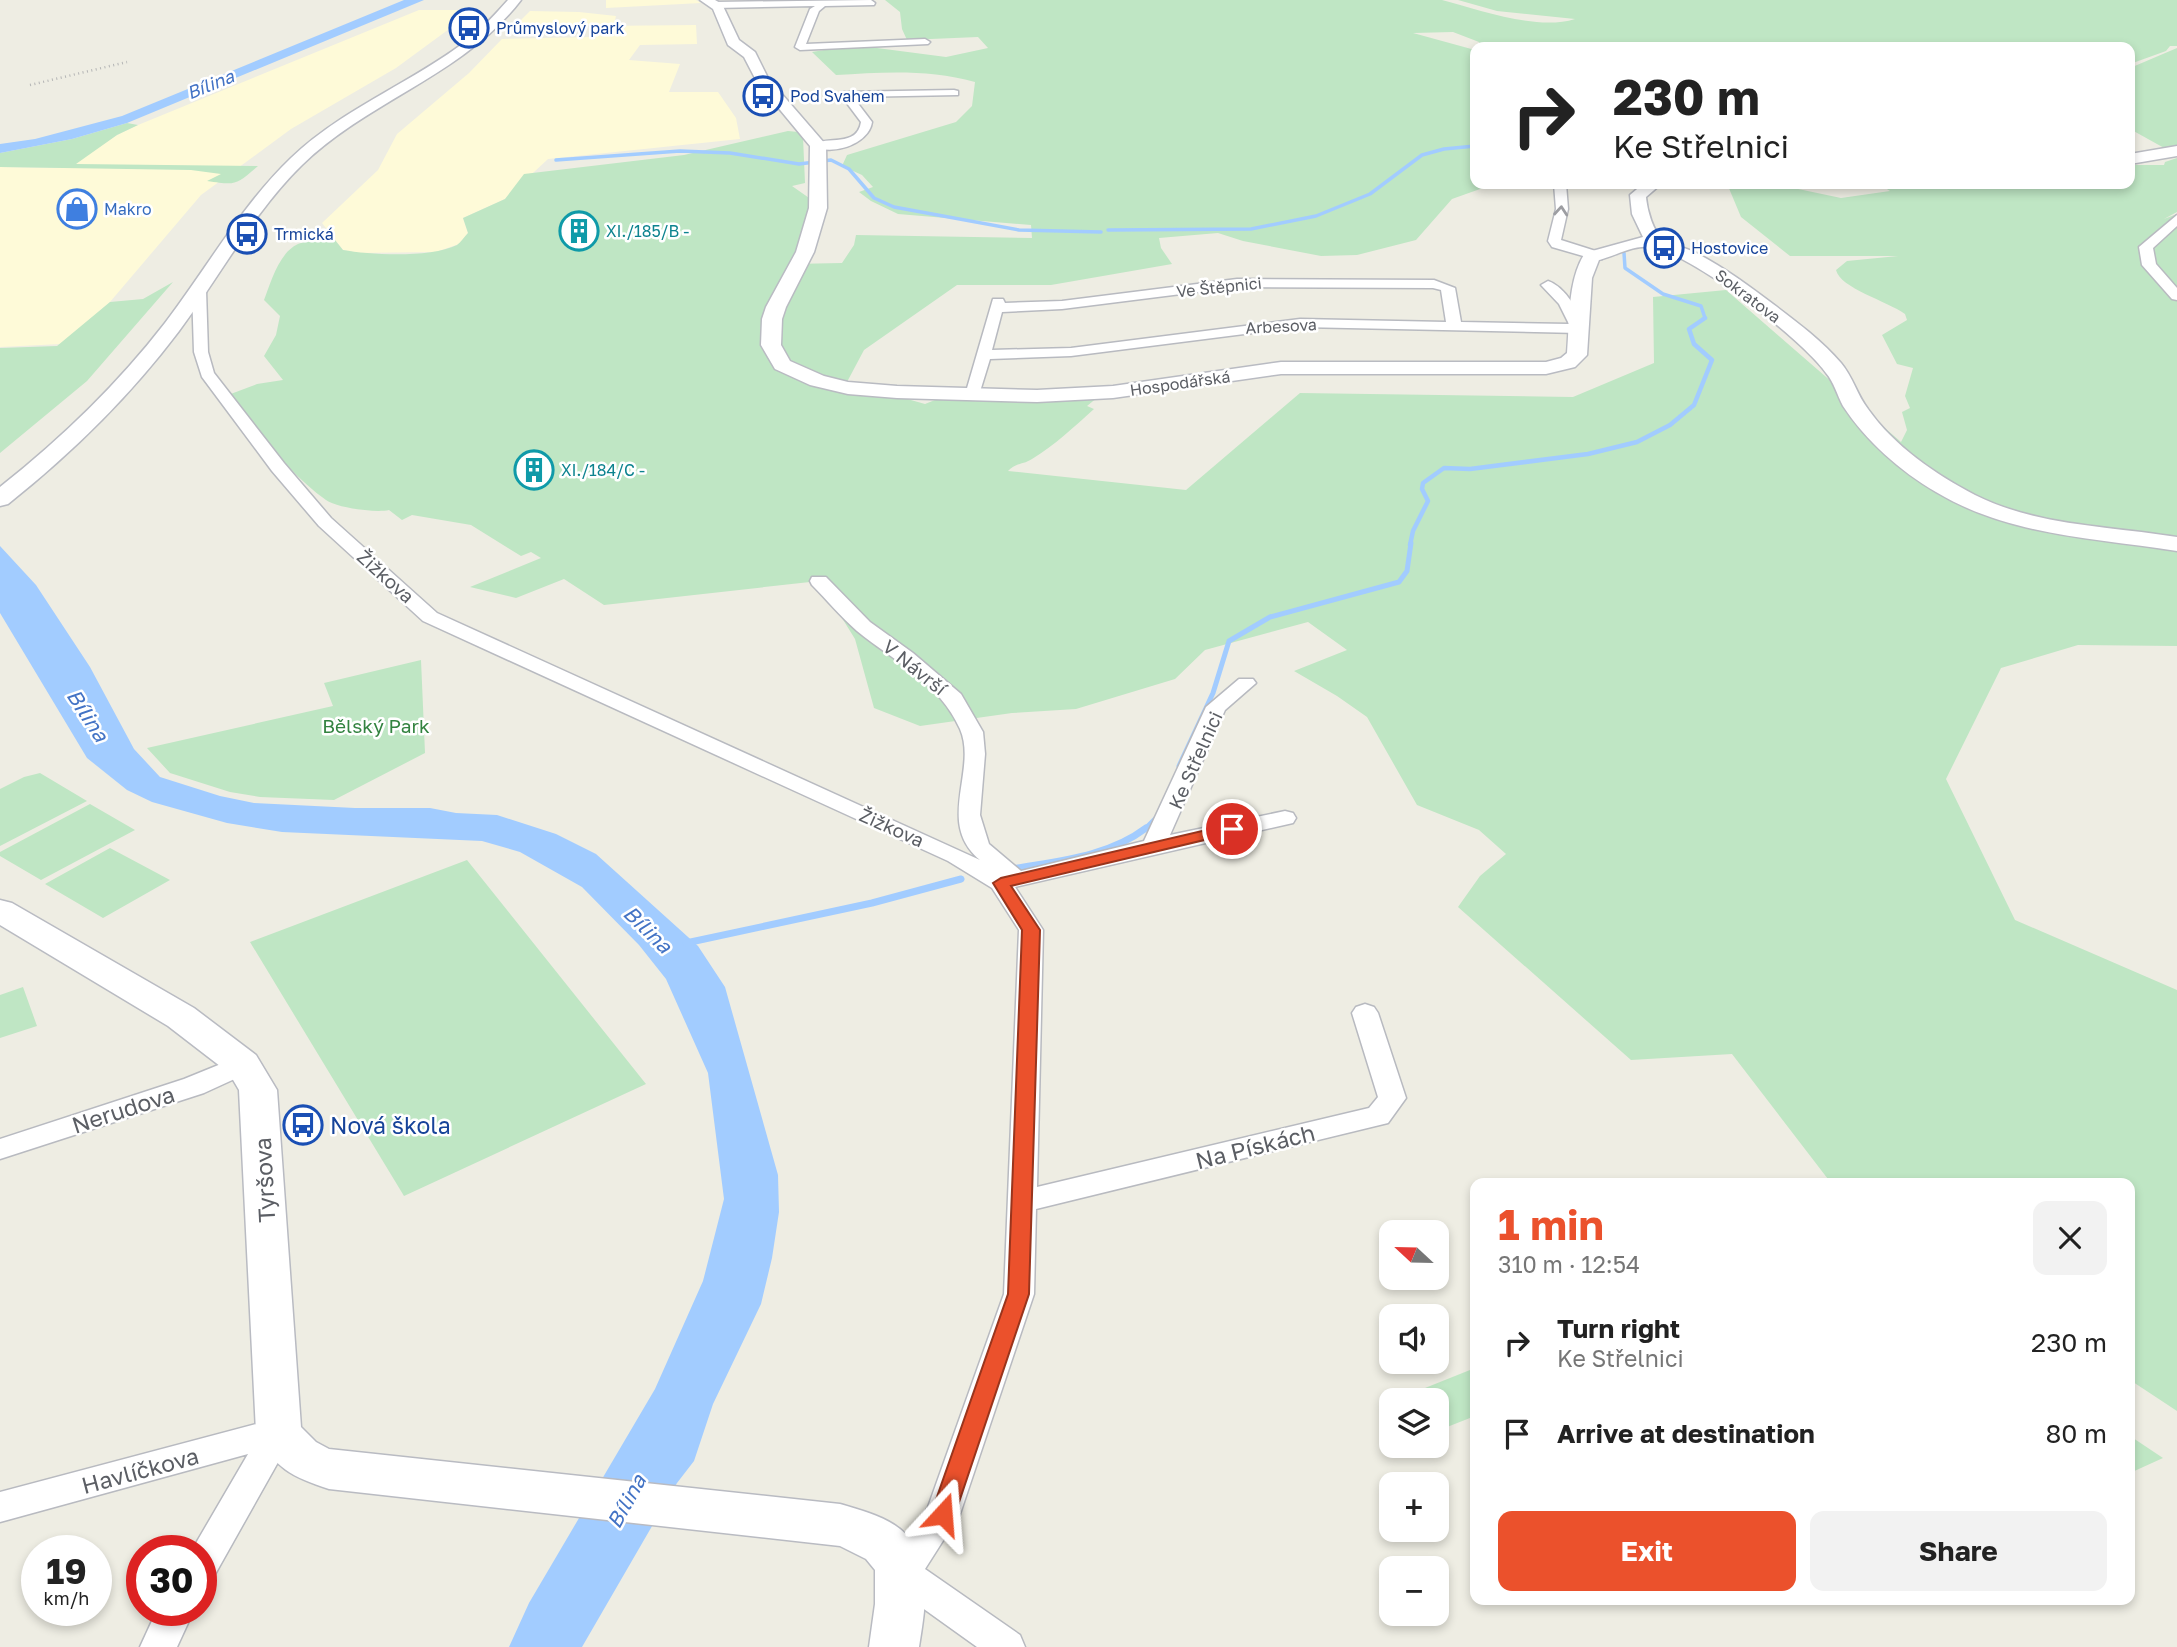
<!DOCTYPE html>
<html lang="en">
<head>
<meta charset="utf-8">
<style>
	body { margin:0; font-family:"Golos Text",sans-serif; background:#f2f2f2; color:#222; height:100vh; display:flex; flex-direction:column; font-size:26px; white-space:nowrap }
	* { box-sizing:border-box; margin:0 }
	p { font-size:23px; color:#767676 }
	.icon { flex:none; width:38px; height:38px; fill:none; stroke:currentColor; stroke-width:2; stroke-linecap:round; stroke-linejoin:round }
	.map { position:relative; flex:1; overflow:hidden }
	.sheet { position:absolute; left:1470px; top:1178px; width:665px; height:427px; display:flex; flex-direction:column; background:#fff; border-radius:14px; box-shadow:0 4px 10px #0003 }
	.sheet>* { flex:none }
	.guide { position:absolute; left:1470px; top:42px; width:665px; height:147px; border-radius:14px; box-shadow:0 4px 10px #0003; background:#fff; color:#222; overflow:hidden }
	.needle { width:46px; rotate:292deg }
	.buttons { position:absolute; left:1379px; top:1220px; display:grid; gap:14px }
	.buttons a { display:grid; place-items:center; width:70px; height:70px; border-radius:14px; background:#fff; box-shadow:0 4px 10px #0003; font-size:35px }
	.speed { position:absolute; left:21px; top:1535px; display:flex; gap:14px; font-size:35px; font-weight:700; text-align:center }
	.speed>* { display:grid; place-content:center; width:91px; height:91px; border-radius:50%; background:#fff; box-shadow:0 4px 10px #0003; line-height:1 }
	.speed small { font-size:18px; font-weight:400 }
	.speed .limit { border:10px solid #d22; background:#fff; color:#111 }
	.pin { position:absolute; display:grid; place-items:center; width:60px; height:60px; color:#fff; margin:-30px; border:4px solid #fff; border-radius:50%; box-shadow:0 2px 7px #0007 }
	.me { position:absolute; width:77px; margin:-38px; rotate:19deg; stroke-linejoin:round; filter:drop-shadow(0 0 5px #0008) }
	.turn { display:flex; align-items:center; gap:24px; height:147px; padding:0 28px; font-size:32px }
	.turn .icon { width:91px; height:91px; stroke-width:2.5 }
	.turn b { display:block; font-size:49px; line-height:60px }
	.round { display:grid; place-items:center; flex:none; width:74px; height:74px; border-radius:14px; background:#f2f2f2 }
	.summary { display:flex; align-items:center; justify-content:space-between; height:119px; padding:0 28px }
	h1 { font-size:42px; font-weight:700; line-height:52px; color:#eb512c }
	.primary-button { display:flex; gap:14px; margin-top:auto; padding:14px 28px }
	.primary-button a { flex:1; height:80px; border-radius:14px; background:#eb512c; color:#fff; font-size:28px; font-weight:700; line-height:80px; text-align:center }
	.primary-button a+a { background:#f2f2f2; color:#222 }
	ul { padding:0; list-style:none }
	li { display:flex; align-items:center; gap:21px; height:91px; padding:0 28px }
	li div { flex:1 }
	li b { display:block; font-size:26px }
	li em { font-style:normal }
	.map>svg:first-child { display:block }
	.commercial { fill:#fefad8 }
	.green { fill:#bfe6c4 }
	.water { fill:#a2ccff }
	.lines { fill:none; stroke-linecap:round; stroke-linejoin:round }
	.stream-far3 { stroke:#a2ccff; stroke-width:3.5 }
	.stream-far2 { stroke:#a2ccff; stroke-width:4.5 }
	.stream-far1 { stroke:#a2ccff; stroke-width:5 }
	.stream { stroke:#a2ccff; stroke-width:7 }
	.street-casing { stroke:#b8bac0; stroke-width:3 }
	.secondary-casing { stroke:#b9bbc2; stroke-width:3 }
	.street { fill:#fff; fill-rule:evenodd }
	.secondary { fill:#fff; fill-rule:evenodd }
	.rail { stroke:#b4b5b5; stroke-width:2.5; stroke-dasharray:1 3.5; stroke-linecap:butt }
	.oneway { stroke:#9d9ea2 }
	.route { fill:#eb512c; stroke:#99351d; stroke-width:2 }
	.labels { text-anchor:middle; dominant-baseline:central; stroke-width:5; stroke-linejoin:round; paint-order:stroke }
	.far-transit-label { font-size:16px; fill:#164399; stroke:#fff; text-anchor:start }
	.far-shop-label { font-size:16px; fill:#366cbe; stroke:#fff; text-anchor:start }
	.far-culture-label { font-size:16px; fill:#0d838f; stroke:#fff; text-anchor:start }
	.far-street-label { font-size:16px; fill:#5b5e64; stroke:#fff }
	.far-water-label { font-size:18px; font-style:italic; fill:#4373c5; stroke:#fff }
	.street-label { font-size:19px; fill:#5b5e64; stroke:#fff }
	.park-label { font-size:19px; fill:#338340; stroke:#fff }
	.water-label { font-size:21px; font-style:italic; fill:#4373c5; stroke:#fff }
	.near-street-label { font-size:23px; fill:#5b5e64; stroke:#fff }
	.near-transit-label { font-size:23px; fill:#164399; stroke:#fff; text-anchor:start }
</style>
</head>
<body>
<div class="map">
<svg width="2177" height="1647" viewBox="0 0 2177 1647">
	<rect width="100%" height="100%" fill="#eeede3"/>
	<!-- commercial -->
	<path class="commercial" d="M 606,0 L 696,0 L 701,3 L 606,8 Z
		M 419,10 L 475,10 L 396,68 L 291,129 L 201,195 L 110,302 L 61,344 L 0,347 L 0,167 L 68,168 L 117,135 L 138,125 Z
		M 530,11 L 579,12 L 616,16 L 614,25 L 516,25 Z
		M 696,25 L 697,44 L 640,45 L 629,60 L 680,64 L 669,92 L 718,92 L 736,118 L 740,139 L 548,159 L 505,199 L 463,218 L 468,233 L 459,244 L 436,252 L 358,253 L 343,250 L 322,223 L 378,170 L 397,134 L 469,73 L 502,39 L 591,37 L 598,26 Z"/>
	<!-- green -->
	<path class="green" d="M 885,0 L 1442,0 C 1480,10 1537,31 1575,19 L 1497,11 L 1458,0 L 2177,0 L 2177,46 L 2170,46 L 2166,51 L 2130,64 L 2130,47 L 1481,47 L 1479,42 L 1453,32 L 1413,33 L 1475,50 L 1475,184 L 1494,184 L 1452,199 L 1416,240 L 1357,255 L 1321,256 L 1243,241 L 1218,233 L 1159,238 L 1161,248 L 1172,264 L 1051,285 L 957,285 L 864,350 L 847,382 L 925,404 L 940,398 L 1098,397 L 1087,406 L 1094,409 C 1075,426 1054,446 1032,459 C 1023,465 1017,462 1008,471 L 1186,490 L 1300,393 L 1573,397 L 1654,363 L 1653,297 L 1726,290 L 1901,442 L 1907,430 L 1902,412 L 1910,408 L 1905,396 L 1913,368 L 1897,364 L 1882,335 L 1907,320 L 1905,314 C 1887,301 1840,288 1836,270 L 1847,261 L 1898,256 L 1790,256 L 1741,217 L 1728,186 L 1774,184 L 1841,198 L 1890,191 L 1879,184 L 2130,184 L 2130,165 L 2164,165 L 2165,162 L 2177,158 L 2177,212 L 2164,219 L 2177,214 L 2177,646 L 2078,645 L 2001,668 L 1946,779 L 2015,920 L 2177,990 L 2177,1411 L 2130,1380 L 2130,1183 L 1831,1183 L 1732,1054 L 1631,1060 L 1458,907 L 1480,876 L 1506,854 L 1479,830 L 1417,805 L 1367,717 L 1337,696 L 1294,671 L 1347,650 L 1308,622 L 1205,650 L 1175,679 L 1076,709 L 1012,713 L 920,726 L 874,708 L 855,639 L 819,581 L 604,605 L 564,579 L 516,598 L 470,587 L 541,558 L 531,552 L 521,556 L 471,525 L 412,515 L 402,520 L 389,510 C 376,513 337,508 326,500 C 289,474 257,430 228,395 L 257,384 L 283,380 L 264,356 L 276,335 L 280,316 L 264,300 C 271,282 280,249 301,243 C 312,240 324,242 335,240 L 343,250 C 371,255 431,258 457,245 C 461,242 464,237 468,233 L 463,218 L 505,199 L 524,174 L 684,155 L 788,131 L 798,132 L 803,137 L 805,183 L 792,186 L 812,200 L 792,264 L 842,263 L 854,245 L 856,235 L 1032,238 L 1031,225 L 898,214 L 871,201 L 859,192 L 873,187 L 862,175 L 842,166 L 847,155 L 956,122 L 972,106 L 975,82 C 929,69 883,72 836,75 L 812,52 L 854,45 L 946,57 L 988,48 L 978,37 L 907,40 L 902,29 L 900,12 Z
		M 2177,48 L 2177,146 L 2166,149 L 2130,129 L 2130,68 Z
		M 127,123 L 138,125 L 117,135 L 76,164 L 258,166 C 235,186 236,185 207,181 L 221,174 L 191,170 L 0,167 L 0,153 L 72,139 Z
		M 173,282 L 87,381 L 0,453 L 0,348 L 57,346 L 110,302 L 143,299 Z
		M 421,660 L 425,753 L 334,800 L 260,797 L 230,792 L 170,773 L 147,748 L 333,706 L 324,683 Z
		M 40,773 L 87,801 L 0,846 L 0,789 L 24,777 Z
		M 90,804 L 135,830 L 41,880 L 0,856 L 0,852 Z
		M 110,848 L 170,880 L 103,918 L 45,884 Z
		M 467,860 L 646,1084 L 404,1196 L 250,942 Z
		M 23,987 L 37,1026 L 0,1038 L 0,995 Z
		M 1475,1368 L 1475,1416 L 1437,1431 L 1437,1400 L 1401,1400 L 1400,1398 Z
		M 2130,1436 L 2163,1458 L 2130,1473 Z"/>
	<!-- water -->
	<path class="water" d="M 404,0 L 424,0 L 127,123 L 72,139 L 0,153 L 0,144 L 35,139 L 122,116 Z
		M 0,546 L 36,585 L 90,667 L 134,749 L 160,777 L 220,796 L 254,803 L 355,808 L 430,808 L 456,813 L 497,815 L 556,834 L 596,854 L 698,946 L 725,987 L 778,1175 L 779,1212 L 772,1258 L 761,1304 L 713,1404 L 694,1461 L 677,1483 L 582,1647 L 509,1647 L 529,1603 L 655,1389 L 703,1281 L 724,1199 L 708,1073 L 666,979 L 639,945 L 582,887 L 520,852 L 482,841 L 282,832 L 227,823 L 152,802 L 127,790 L 87,758 L 0,613 Z"/>
	<g class="lines">
		<!-- stream-far3 -->
		<path class="stream-far3" d="M 556,160 L 680,151 L 730,153 L 799,164 L 831,160 L 849,169 L 874,198 L 894,207 L 1019,230 L 1101,232
			M 1108,230 L 1251,229 L 1316,216 L 1370,194 L 1422,155 L 1444,149 L 1475,146
			M 1624,253 L 1625,268 L 1663,294 L 1701,306 L 1705,318 L 1703,319"/>
		<!-- stream-far2 -->
		<path class="stream-far2" d="M 1410,545 L 1413,531 L 1428,501 L 1422,489 L 1423,483 L 1444,468 L 1470,469 L 1588,454 L 1637,442 L 1670,425 L 1694,405 L 1712,360 L 1694,344 L 1689,329 L 1705,318"/>
		<!-- stream-far1 -->
		<path class="stream-far1" d="M 1179,766 L 1213,693 L 1229,641 L 1270,617 L 1399,582 L 1407,571 L 1411,543
			M 1144,830 L 1156,818"/>
		<!-- stream -->
		<path class="stream" d="M 1012,869 C 1057,861 1108,857 1146,828
			M 686,943 L 872,903 L 961,879"/>
		<!-- street casing -->
		<g class="street-casing">
			<path id="street" d="M 871,0 L 875,3 L 874,5 L 825,6 L 819,11 L 806,44 L 925,39 L 930,42 L 928,44 L 800,50 L 795,47 L 810,9 L 815,6 L 714,8 L 710,5 L 714,2 Z
				M 954,90 L 958,91 L 958,95 L 853,97 L 872,122 C 869,145 829,157 812,145 C 827,135 857,148 861,122 L 840,94 L 841,92 Z
				M 1554,184 L 1566,184 L 1568,209 L 1561,240 L 1602,253 L 1602,259 L 1597,260 L 1552,247 L 1548,241 L 1556,209 Z
				M 2177,215 L 2177,226 L 2153,248 L 2156,264 L 2177,288 L 2177,300 L 2172,299 L 2142,265 L 2139,247 Z
				M 1237,279 L 1434,280 L 1455,288 L 1461,322 L 1569,324 L 1559,304 L 1541,285 L 1548,281 C 1566,287 1580,314 1586,329 L 1579,333 L 1300,327 L 1071,356 L 990,359 L 978,398 L 968,398 L 965,395 L 993,299 L 1003,299 L 1005,303 L 1062,301 ZM 1237,287 L 1433,288 L 1441,290 L 1446,322 L 1300,319 L 1071,348 L 992,350 L 1002,312 L 1062,309 Z
				M 199,286 L 206,290 L 208,352 L 214,373 L 284,463 L 331,518 L 437,613 L 980,860 C 935,823 978,770 960,729 C 939,682 895,662 857,631 C 841,617 827,600 812,585 L 810,581 L 812,577 L 826,577 L 870,622 L 913,653 L 961,694 L 983,732 L 985,754 L 980,815 L 989,844 L 1021,871 L 1144,841 L 1206,707 L 1239,679 L 1253,679 L 1256,683 L 1225,710 L 1170,835 L 1285,811 L 1293,813 L 1296,818 L 1293,823 L 1015,887 L 1043,930 L 1037,1187 L 1369,1108 L 1378,1097 L 1352,1013 L 1356,1007 L 1365,1004 L 1374,1007 L 1378,1013 L 1406,1098 L 1388,1123 L 1036,1209 L 1034,1294 L 960,1514 L 925,1569 L 1020,1635 L 1025,1647 L 977,1647 L 889,1584 L 884,1573 L 928,1507 L 1004,1294 L 1019,930 L 992,888 L 948,861 L 423,621 L 319,526 L 272,471 L 202,377 L 194,352 L 192,290 Z
				M 243,1055 L 252,1057 L 256,1064 L 252,1071 L 204,1093 L 0,1159 L 0,1139 L 184,1079 Z
				M 279,1418 L 291,1422 L 295,1432 L 213,1578 L 201,1583 L 201,1550 L 192,1550 L 248,1454 L 0,1522 L 0,1492 Z
				M 157,1610 L 194,1610 L 177,1647 L 140,1647 Z"/>
		</g>
		<!-- secondary casing -->
		<g class="secondary-casing">
			<path id="secondary" d="M 508,0 L 521,0 C 464,75 369,100 302,165 C 253,213 220,276 179,331 C 130,396 72,453 8,504 L 0,506 L 0,487 C 61,439 117,385 165,323 C 207,268 241,206 291,158 C 340,111 404,86 458,47 C 477,34 493,17 508,0 Z
				M 700,0 L 715,0 L 722,4 L 739,40 L 755,52 L 768,78 L 826,145 L 827,208 L 814,252 L 786,307 L 782,319 L 781,345 L 790,361 L 824,376 L 848,382 L 897,386 L 1037,390 L 1113,386 L 1281,362 L 1546,362 L 1561,358 L 1567,353 C 1570,321 1567,281 1585,253 L 1643,237 L 1632,214 L 1630,195 L 1643,184 L 1661,184 L 1646,197 C 1647,209 1653,233 1664,240 C 1674,246 1688,248 1698,254 C 1725,268 1749,286 1773,304 C 1797,322 1822,341 1841,363 C 1853,377 1857,395 1868,409 C 1894,446 1935,474 1975,495 C 2036,526 2111,526 2177,537 L 2177,551 C 2095,538 2009,536 1936,492 C 1900,471 1866,441 1843,406 C 1837,395 1834,382 1826,373 C 1802,339 1690,252 1650,247 C 1633,245 1615,256 1599,260 L 1592,278 L 1587,355 L 1575,367 L 1546,374 L 1281,374 L 1113,398 L 1037,402 L 897,398 L 848,394 L 810,385 L 775,369 L 761,345 L 762,319 L 766,307 L 796,252 L 809,208 L 810,146 L 757,82 L 744,57 L 728,45 L 713,9 Z
				M 2177,146 L 2177,156 L 2130,164 L 2130,154 Z
				M 0,900 L 12,903 L 194,1008 L 256,1055 L 277,1090 L 301,1427 L 316,1442 L 329,1449 L 840,1504 C 860,1510 884,1516 900,1529 C 935,1558 925,1608 919,1647 L 869,1647 L 875,1604 L 875,1570 L 866,1559 L 840,1546 L 329,1489 C 292,1477 274,1468 256,1432 L 239,1090 L 229,1073 L 168,1026 L 0,925 Z"/>
		</g>
		<!-- street -->
		<use href="#street" class="street"/>
		<!-- secondary -->
		<use href="#secondary" class="secondary"/>
		<!-- rail -->
		<path class="rail" d="M 30,85 L 127,62"/>
	</g>
	<!-- one-way arrows -->
	<defs><path id="oneway-chevron" d="M-2-3.5L2.5 0L-2 3.5" fill="none" stroke-width="1.6" stroke-linecap="round" stroke-linejoin="round" transform="scale(1.75)"/></defs>
	<use class="oneway" href="#oneway-chevron" transform="translate(1561 211) rotate(-85)"/>
	<!-- route -->
	<path class="route" d="M 1232,824 L 1238,826 L 1240,829 L 1238,832 L 1011,886 L 1040,930 L 1029,1294 L 955,1514 L 951,1521 L 943,1524 L 934,1521 L 931,1514 L 1008,1294 L 1022,930 L 993,883 L 1001,878 Z"/>
	<!-- icons -->
	<defs>
		<g id="bus-ring" transform="scale(2.0125)"><circle r="9.5" fill="#fff" stroke="#1a4fb4" stroke-width="1.5"/><path d="M-5-6H5V4H4V6H2V4H-2V6H-4V4H-5ZM-3.5-4V0h7V-4ZM-3.5 1.2v1.5H-2V1.2ZM2 1.2v1.5H3.5V1.2Z" fill="#1a4fb4"/></g>
		<g id="shop-ring" transform="scale(2.0125)"><circle r="9.5" fill="#fff" stroke="#3f7fe0" stroke-width="1.5"/><path d="M-5-2.5h2.3a2.7 3.5 0 0 1 5.4 0H5L5.5 6h-11ZM-1.5-2.5h3a1.5 2.3 0 0 0-3 0Z" fill="#3f7fe0"/></g>
		<g id="building-ring" transform="scale(2.0125)"><circle r="9.5" fill="#fff" stroke="#0f9aa8" stroke-width="1.5"/><path d="M-4-6H4V6H1V3H-1V6H-4ZM-2.5-4.3h1.7v1.8h-1.7ZM.8-4.3h1.7v1.8H.8ZM-2.5-1h1.7V.8h-1.7ZM.8-1h1.7V.8H.8Z" fill="#0f9aa8"/></g>
	</defs>
	<g fill-rule="evenodd">
		<use href="#bus-ring" x="469" y="28"/>
		<use href="#bus-ring" x="763" y="96"/>
		<use href="#shop-ring" x="77" y="209"/>
		<use href="#building-ring" x="579" y="231"/>
		<use href="#bus-ring" x="247" y="234"/>
		<use href="#bus-ring" x="1664" y="248"/>
		<use href="#building-ring" x="534" y="470"/>
		<use href="#bus-ring" x="303" y="1125"/>
	</g>
	<g class="labels">
		<!-- far-transit labels -->
		<g class="far-transit-label">
			<text x="496" y="28">Průmyslový park</text>
			<text x="790" y="96">Pod Svahem</text>
			<text x="274" y="234">Trmická</text>
			<text x="1691" y="248">Hostovice</text>
		</g>
		<!-- far-shop labels -->
		<g class="far-shop-label">
			<text x="104" y="209">Makro</text>
		</g>
		<!-- far-culture labels -->
		<g class="far-culture-label">
			<text x="606" y="231">XI./185/B -</text>
			<text x="561" y="470">XI./184/C -</text>
		</g>
		<!-- far-street labels -->
		<g class="far-street-label">
			<text transform="translate(1219 287) rotate(-6)">Ve Štěpnici</text>
			<text transform="translate(1748 296) rotate(37)">Sokratova</text>
			<text transform="translate(1281 326) rotate(-3)">Arbesova</text>
			<text transform="translate(1180 383) rotate(-8)">Hospodářská</text>
		</g>
		<!-- far-water labels -->
		<g class="far-water-label">
			<text transform="translate(210 84) rotate(-22)">Bílina</text>
		</g>
		<!-- street labels -->
		<g class="street-label">
			<text transform="translate(386 576) rotate(42)">Žižkova</text>
			<text transform="translate(915 667) rotate(39)">V Návrší</text>
			<text transform="translate(1195 760) rotate(-66)">Ke Střelnici</text>
			<text transform="translate(892 827) rotate(24)">Žižkova</text>
		</g>
		<!-- park labels -->
		<g class="park-label">
			<text x="376" y="725">Bělský Park</text>
		</g>
		<!-- water labels -->
		<g class="water-label">
			<text transform="translate(88 715) rotate(57)">Bílina</text>
			<text transform="translate(648 929) rotate(44)">Bílina</text>
			<text transform="translate(626 1501) rotate(-61)">Bílina</text>
		</g>
		<!-- near-street labels -->
		<g class="near-street-label">
			<text transform="translate(123 1109) rotate(-18)">Nerudova</text>
			<text transform="translate(1255 1146) rotate(-14)">Na Pískách</text>
			<text transform="translate(264 1180) rotate(-93)">Tyršova</text>
			<text transform="translate(140 1470) rotate(-15)">Havlíčkova</text>
		</g>
		<!-- near-transit labels -->
		<g class="near-transit-label">
			<text x="330" y="1125">Nová škola</text>
		</g>
	</g>
</svg>
<div class="buttons">
<a><svg class="needle" viewBox="-14 -14 28 28"><path d="M0-13l5 13h-10z" fill="#e53935"/><path d="M0 13l5-13h-10z" fill="#767676"/></svg></a>
<a><svg class="icon" aria-label="sound" viewBox="0 0 24 24"><path d="M4 9h4l5-4v14l-5-4H4zM17 9q2 3 0 6"/></svg></a>
<a><svg class="icon" aria-label="layers" viewBox="0 0 24 24"><path d="M12 4l9 5-9 5-9-5zM3 14l9 5 9-5"/></svg></a>
<a>+</a>
<a>−</a>
</div>
<div class="speed"><div>19<small>km/h</small></div><div class="limit">30</div></div>
<div class="pin" style="left:1232px;top:829px;background:#d93025"><svg class="icon" aria-label="arrive" viewBox="0 0 24 24"><path d="M6 21V4h12l-3 4 3 4H6"/></svg></div>
<svg class="me" style="left:943px;top:1514px" viewBox="-20 -20 40 40"><path d="M0-17L14 15 0 8-14 15z" fill="#eb512c" stroke="#fff" stroke-width="4"/></svg>
<div class="guide">
<div class="turn"><svg class="icon" aria-label="right" viewBox="0 0 24 24"><path d="M7 20v-9h11M14 6l5 5-5 5"/></svg><div><b>230 m</b>Ke Střelnici</div></div>
</div>
<section class="sheet">
<div class="summary"><div><h1>1 min</h1><p>310 m · 12:54</p></div><a class="round"><svg class="icon" aria-label="close" viewBox="0 0 24 24"><path d="M6 6l12 12M18 6L6 18"/></svg></a></div>
<ul>
<li><svg class="icon" aria-label="right" viewBox="0 0 24 24"><path d="M7 20v-9h11M14 6l5 5-5 5"/></svg><div><b>Turn right</b><p>Ke Střelnici</p></div><em>230 m</em></li>
<li><svg class="icon" aria-label="arrive" viewBox="0 0 24 24"><path d="M6 21V4h12l-3 4 3 4H6"/></svg><div><b>Arrive at destination</b></div><em>80 m</em></li>
</ul>
<div class="primary-button"><a>Exit</a><a>Share</a></div>
</section>
</div>
</body>
</html>
